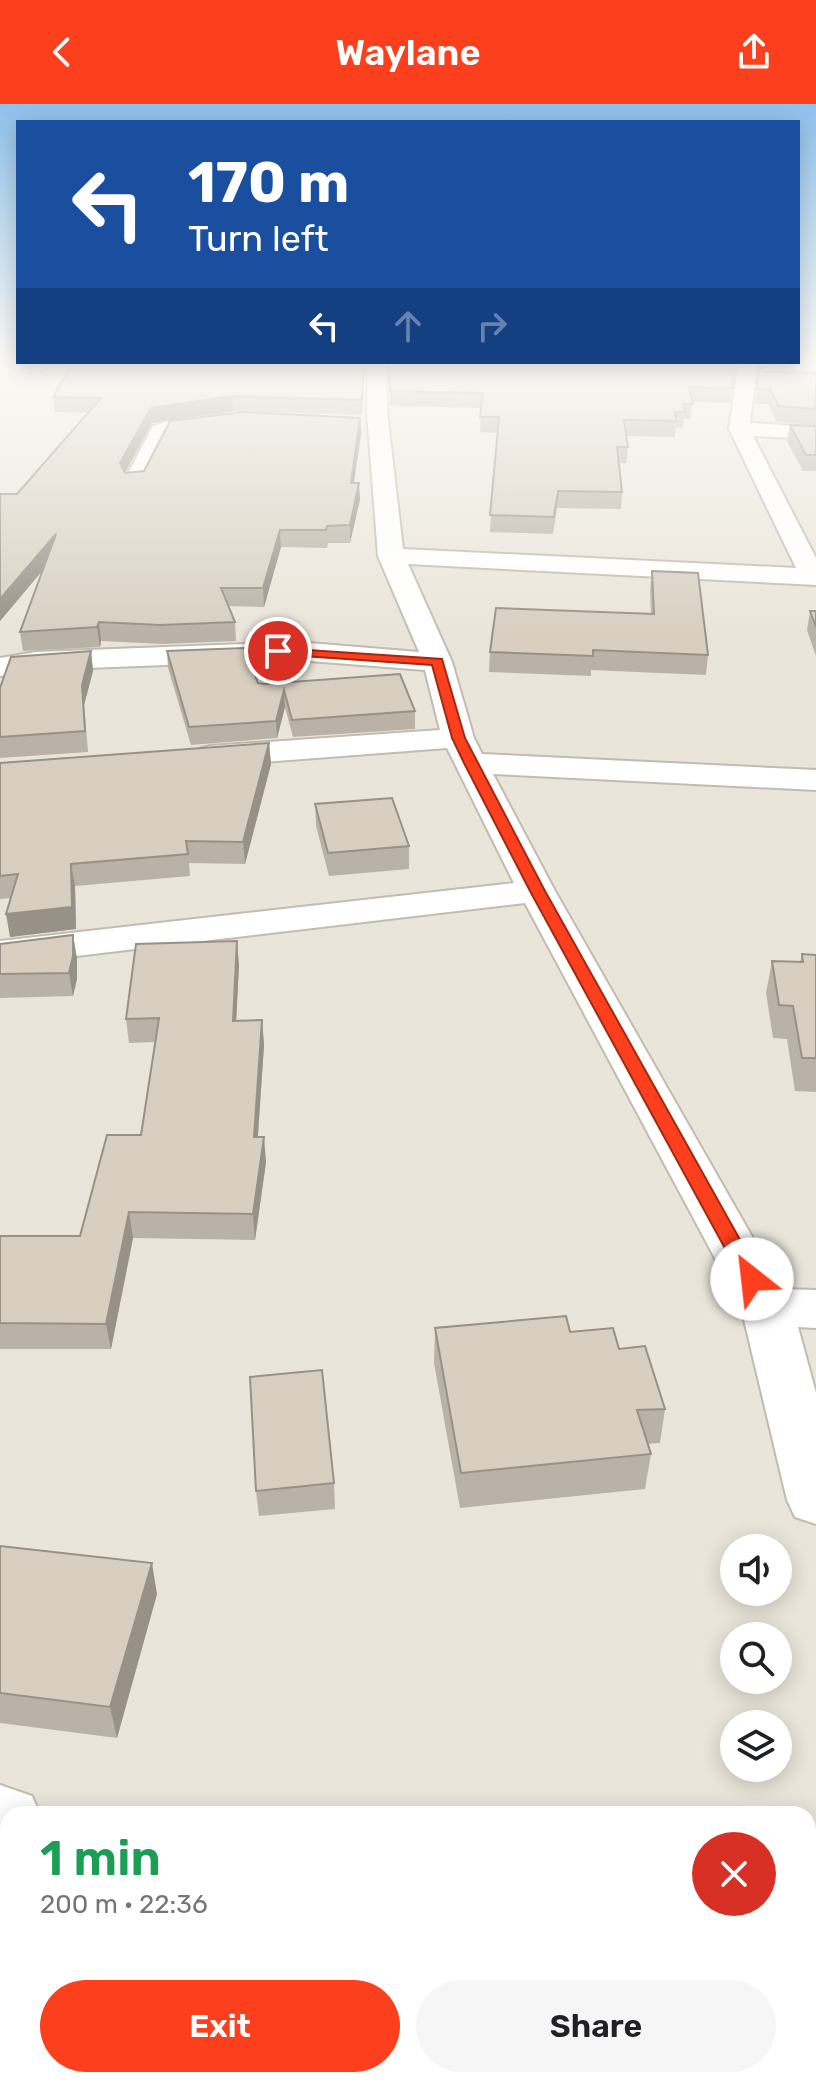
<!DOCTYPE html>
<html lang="en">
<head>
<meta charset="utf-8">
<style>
	body { margin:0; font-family:Rubik,sans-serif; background:#f6f6f6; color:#202124; height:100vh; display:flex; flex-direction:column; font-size:30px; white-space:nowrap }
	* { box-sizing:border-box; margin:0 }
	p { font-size:26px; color:#757577 }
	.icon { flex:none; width:44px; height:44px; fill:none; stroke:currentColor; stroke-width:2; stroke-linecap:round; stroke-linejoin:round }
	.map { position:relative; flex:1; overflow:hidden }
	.panel { position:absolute; left:0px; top:1702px; width:816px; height:282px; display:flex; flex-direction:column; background:#fff; border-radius:24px 24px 0 0; box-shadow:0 4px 20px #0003 }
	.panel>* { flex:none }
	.banner { position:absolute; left:16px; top:16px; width:784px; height:244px; border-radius:0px; box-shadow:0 4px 20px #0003; background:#1a4fa0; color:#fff; overflow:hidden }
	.tools { position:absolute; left:720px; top:1430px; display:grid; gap:16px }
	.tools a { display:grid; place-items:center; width:72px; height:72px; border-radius:50%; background:#fff; box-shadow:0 4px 20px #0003; font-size:40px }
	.pin { position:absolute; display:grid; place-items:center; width:68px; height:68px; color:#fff; margin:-34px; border:4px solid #fff; border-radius:50%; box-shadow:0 2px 8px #0007 }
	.me { position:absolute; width:88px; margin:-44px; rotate:331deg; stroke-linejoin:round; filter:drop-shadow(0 0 6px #0008) }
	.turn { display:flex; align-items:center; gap:28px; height:168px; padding:0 40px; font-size:36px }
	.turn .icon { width:104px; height:104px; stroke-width:2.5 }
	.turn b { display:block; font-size:56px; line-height:68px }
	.lanes { display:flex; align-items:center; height:76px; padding:0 40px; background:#0003; justify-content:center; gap:40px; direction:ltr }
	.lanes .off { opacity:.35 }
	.round { display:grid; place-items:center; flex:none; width:84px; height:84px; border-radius:42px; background:#f6f6f6 }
	.overview { display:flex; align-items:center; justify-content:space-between; height:136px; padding:0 40px }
	h1 { font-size:48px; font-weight:600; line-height:60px; color:#1e9e55 }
	.primary-button { display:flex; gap:16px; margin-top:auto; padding:16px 40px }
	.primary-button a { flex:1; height:92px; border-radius:48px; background:#fc3f1d; color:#fff; font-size:32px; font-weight:600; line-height:92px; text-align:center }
	.primary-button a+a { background:#f6f6f6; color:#202124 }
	header { display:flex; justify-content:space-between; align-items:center; height:104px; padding:0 40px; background:#fc3f1d; color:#fff; font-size:36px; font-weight:600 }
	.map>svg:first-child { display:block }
	.residential { fill:#eae5da; fill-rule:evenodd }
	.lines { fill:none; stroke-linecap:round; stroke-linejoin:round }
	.service-casing { stroke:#c2bbae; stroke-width:4 }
	.minor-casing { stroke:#c2bbae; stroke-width:4 }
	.service { fill:#fff; fill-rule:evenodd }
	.minor { fill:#fff; fill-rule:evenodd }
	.wall { fill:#bab2a6 }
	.shaded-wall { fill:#979187 }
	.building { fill:#d8cfc1; stroke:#979187; stroke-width:2 }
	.route { fill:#fc3f1d; stroke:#a42913; stroke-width:2 }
</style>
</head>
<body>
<header><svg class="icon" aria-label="back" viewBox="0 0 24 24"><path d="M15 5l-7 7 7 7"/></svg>Waylane<svg class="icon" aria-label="share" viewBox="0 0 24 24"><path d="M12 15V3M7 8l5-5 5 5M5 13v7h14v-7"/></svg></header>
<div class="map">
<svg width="816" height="1983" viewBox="0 0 816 1983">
	<rect width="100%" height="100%" fill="#f6f3ec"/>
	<!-- residential -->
	<path class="residential" d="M 0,254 L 18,254 L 18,258 L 798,258 L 798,254 L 816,254 L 816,1983 L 0,1983 ZM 734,1444 L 778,1444 L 778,1488 L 734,1488 ZM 734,1532 L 778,1532 L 778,1576 L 734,1576 ZM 734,1620 L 778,1620 L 778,1664 L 734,1664 ZM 8,1710 L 808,1710 L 808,1976 L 8,1976 Z"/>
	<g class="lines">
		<!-- service casing -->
		<g class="service-casing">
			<path id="service" d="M 38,258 L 53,258 L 39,268 L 31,268 L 31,262 Z"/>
		</g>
		<!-- minor casing -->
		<g class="minor-casing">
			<path id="minor" d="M 368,258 L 386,258 L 387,308 L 403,445 L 796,464 L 729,325 L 739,258 L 757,258 L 750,319 L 816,323 L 816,335 L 753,332 L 816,454 L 816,481 L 408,460 L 452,558 L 474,634 L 482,650 L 816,666 L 816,686 L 493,670 L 555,787 L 782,1185 L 816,1186 L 816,1224 L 798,1223 L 816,1289 L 816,1420 L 795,1413 L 787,1396 L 741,1203 L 525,799 L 0,861 L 0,837 L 514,779 L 447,644 L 210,662 L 199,659 L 194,652 L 199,645 L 210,642 L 440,626 L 425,566 L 297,556 L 36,566 L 0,572 L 0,554 L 36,548 L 297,538 L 419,548 L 378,452 L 367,308 Z
				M 224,310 L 231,312 L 234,316 L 231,320 L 169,330 L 143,382 L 127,382 L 124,377 L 153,322 L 179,314 Z
				M 0,1681 L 32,1692 L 40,1710 L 8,1710 L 8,1750 L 0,1749 Z
				M 808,1842 L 816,1844 L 816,1918 L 808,1916 Z
				M 318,1976 L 396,1976 L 394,1983 L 316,1983 Z"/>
		</g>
		<!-- service -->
		<use href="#service" class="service"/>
		<!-- minor -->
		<use href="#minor" class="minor"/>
	</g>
	<!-- wall -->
	<path class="wall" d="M 73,258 L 365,258 L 362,311 L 233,307 L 152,319 L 125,369 L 144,367 L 360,314 L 361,330 L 354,379 L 360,395 L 350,439 L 328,439 L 327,444 L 281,443 L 264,503 L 228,502 L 235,518 L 236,537 L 162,540 L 101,537 L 100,543 L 23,547 L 20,528 L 43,466 L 0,517 L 0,390 L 17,390 L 88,309 L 55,308 L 53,293 Z
		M 389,258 L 736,258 L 730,299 L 692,298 L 691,315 L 684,315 L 683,324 L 676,323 L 675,333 L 626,332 L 628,343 L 626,359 L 619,359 L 622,388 L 621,405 L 557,404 L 553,430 L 490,428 L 497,329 L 480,328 L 481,304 L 390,302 Z
		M 760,259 L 764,268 L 816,269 L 816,321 L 777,318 L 768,300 L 755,300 Z
		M 790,321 L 816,322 L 816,367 L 803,367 L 787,337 Z
		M 652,467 L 708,551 L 706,571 L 591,566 L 591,572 L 489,568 L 490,548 L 651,510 L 650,486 Z
		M 810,507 L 816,507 L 816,552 L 807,526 Z
		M 91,547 L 93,567 L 84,601 L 88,648 L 0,654 L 0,584 Z
		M 167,547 L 258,579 L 415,607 L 415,625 L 293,633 L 285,603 L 277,634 L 191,641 L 168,564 Z
		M 269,639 L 271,660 L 245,760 L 189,759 L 190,772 L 75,782 L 76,825 L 10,833 L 11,794 L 0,795 L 0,659 Z
		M 315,700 L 409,742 L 409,765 L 329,772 L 316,722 Z
		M 73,831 L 77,855 L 77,875 L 73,892 L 0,894 L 0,840 Z
		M 802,850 L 816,851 L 816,988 L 795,987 L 787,935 L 773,934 L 766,889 L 772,857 L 800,858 Z
		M 239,861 L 236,917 L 262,916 L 264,941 L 258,1033 L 266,1058 L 255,1136 L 133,1134 L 111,1245 L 0,1245 L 0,1132 L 80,1132 L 141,1031 L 155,938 L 129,939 L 126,915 Z
		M 435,1224 L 570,1228 L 619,1245 L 665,1305 L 660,1339 L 647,1340 L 651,1350 L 645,1385 L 460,1404 L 434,1259 Z
		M 334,1379 L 335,1405 L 259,1412 L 256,1387 Z
		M 0,1442 L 157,1490 L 117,1634 L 0,1619 Z"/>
	<!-- shaded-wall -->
	<path class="shaded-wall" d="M 364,258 L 365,258 L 362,311 L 362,296 Z
		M 232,292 L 233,307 L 152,319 L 121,376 L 120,359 L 151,304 Z
		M 360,314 L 361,330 L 351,395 L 351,379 Z
		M 359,379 L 360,395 L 350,439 L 350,421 Z
		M 280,426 L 281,443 L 264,503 L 263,484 Z
		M 56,430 L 58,448 L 0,517 L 0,495 Z
		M 99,518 L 101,537 L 100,543 L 97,523 Z
		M 91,547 L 93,567 L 84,601 L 88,648 L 82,581 Z
		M 284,586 L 285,603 L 277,634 L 276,617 Z
		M 269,639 L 271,660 L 245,760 L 243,738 Z
		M 71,760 L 75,782 L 76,825 L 10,833 L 6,810 Z
		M 73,831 L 77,855 L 77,875 L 73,892 L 69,869 Z
		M 237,837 L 239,861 L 235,941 L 233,917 Z
		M 262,916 L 264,941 L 256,1058 L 254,1033 Z
		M 264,1033 L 266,1058 L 255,1136 L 253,1110 Z
		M 129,1108 L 133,1134 L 111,1245 L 106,1220 Z
		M 152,1459 L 157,1490 L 117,1634 L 110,1603 Z"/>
	<!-- building -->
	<path class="building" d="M 73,258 L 364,258 L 362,296 L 232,292 L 151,304 L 120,359 L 125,369 L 144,367 L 170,317 L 242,308 L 360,314 L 351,379 L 359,379 L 350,421 L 327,422 L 326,426 L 280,426 L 263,484 L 221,484 L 235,518 L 160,521 L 99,518 L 97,523 L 20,528 L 56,430 L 0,495 L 0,390 L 17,390 L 101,294 L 53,293 Z
		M 389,258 L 736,258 L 732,284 L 689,283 L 693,300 L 683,300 L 685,308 L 675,308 L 677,317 L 624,316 L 628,343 L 617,343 L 622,388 L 558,387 L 554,413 L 490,411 L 499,313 L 480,313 L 483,289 L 390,287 Z
		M 760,259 L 764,268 L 816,269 L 816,305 L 779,302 L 770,285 L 757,285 Z
		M 790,321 L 816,322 L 816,351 L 806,351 Z
		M 652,467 L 698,469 L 708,551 L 593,546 L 593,552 L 490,548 L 496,504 L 654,510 Z
		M 810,507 L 816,507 L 816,523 Z
		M 244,544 L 258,579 L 264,580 L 400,570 L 415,607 L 292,616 L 284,586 L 276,617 L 189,623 L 167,547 Z
		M 91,547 L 82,581 L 85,627 L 0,633 L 0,584 L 11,553 Z
		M 269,639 L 243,738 L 186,737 L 188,750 L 71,760 L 72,803 L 6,810 L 18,770 L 0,772 L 0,659 Z
		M 392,694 L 409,742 L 328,749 L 315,700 Z
		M 73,831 L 73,852 L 69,869 L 0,870 L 0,840 Z
		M 237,837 L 233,917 L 262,916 L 254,1033 L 264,1033 L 253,1110 L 129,1108 L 106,1220 L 0,1219 L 0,1132 L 80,1132 L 107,1031 L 141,1031 L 159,914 L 126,915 L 136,840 Z
		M 802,850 L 816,851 L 816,954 L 802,954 L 793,902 L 779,901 L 772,857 L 803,858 Z
		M 566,1212 L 570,1228 L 613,1224 L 619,1245 L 645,1242 L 665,1305 L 637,1306 L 651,1350 L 461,1369 L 435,1224 Z
		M 322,1266 L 334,1379 L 256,1387 L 250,1273 Z
		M 0,1442 L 152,1459 L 110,1603 L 0,1589 Z
		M 384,1976 L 619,1976 L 619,1981 L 671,1976 L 672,1983 L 385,1983 Z"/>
	<!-- sky -->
	<linearGradient id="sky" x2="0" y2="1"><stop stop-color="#8fc1ec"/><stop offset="0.48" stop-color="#fbfaf6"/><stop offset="1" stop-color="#fbfaf6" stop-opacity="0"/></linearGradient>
	<rect width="816" height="531" fill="url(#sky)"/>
	<!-- route -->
	<path class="route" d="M 278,544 L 442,555 L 465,634 L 478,659 L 545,787 L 762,1175 L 759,1181 L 745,1181 L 530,787 L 464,659 L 452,634 L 432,561 L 274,550 L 272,547 Z"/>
</svg>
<div class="tools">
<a><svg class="icon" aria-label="sound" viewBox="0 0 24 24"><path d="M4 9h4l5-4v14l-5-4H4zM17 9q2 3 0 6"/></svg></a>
<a><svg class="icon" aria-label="search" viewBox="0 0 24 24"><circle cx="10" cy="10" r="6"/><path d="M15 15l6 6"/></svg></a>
<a><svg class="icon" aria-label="layers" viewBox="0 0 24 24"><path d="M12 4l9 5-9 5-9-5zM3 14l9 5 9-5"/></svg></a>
</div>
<div class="pin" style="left:278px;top:547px;background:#d93025"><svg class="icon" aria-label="arrive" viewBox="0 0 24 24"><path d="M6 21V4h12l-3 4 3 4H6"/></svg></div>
<svg class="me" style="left:752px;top:1175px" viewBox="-20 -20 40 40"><circle r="19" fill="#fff"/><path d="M0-13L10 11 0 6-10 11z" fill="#fc3f1d"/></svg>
<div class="banner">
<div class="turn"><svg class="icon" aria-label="left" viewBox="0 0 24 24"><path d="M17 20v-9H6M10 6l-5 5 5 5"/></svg><div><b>170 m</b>Turn left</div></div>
<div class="lanes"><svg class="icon" aria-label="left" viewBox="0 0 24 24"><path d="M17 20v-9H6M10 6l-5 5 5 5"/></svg><svg class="icon off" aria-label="ahead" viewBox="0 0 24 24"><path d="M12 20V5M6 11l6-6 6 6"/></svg><svg class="icon off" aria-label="right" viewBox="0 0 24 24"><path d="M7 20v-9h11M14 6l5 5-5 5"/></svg></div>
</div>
<section class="panel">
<div class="overview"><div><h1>1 min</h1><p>200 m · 22:36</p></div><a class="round" style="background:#d93025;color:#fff"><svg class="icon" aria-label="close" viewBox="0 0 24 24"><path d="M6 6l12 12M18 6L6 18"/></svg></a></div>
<div class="primary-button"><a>Exit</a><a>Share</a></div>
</section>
</div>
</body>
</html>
